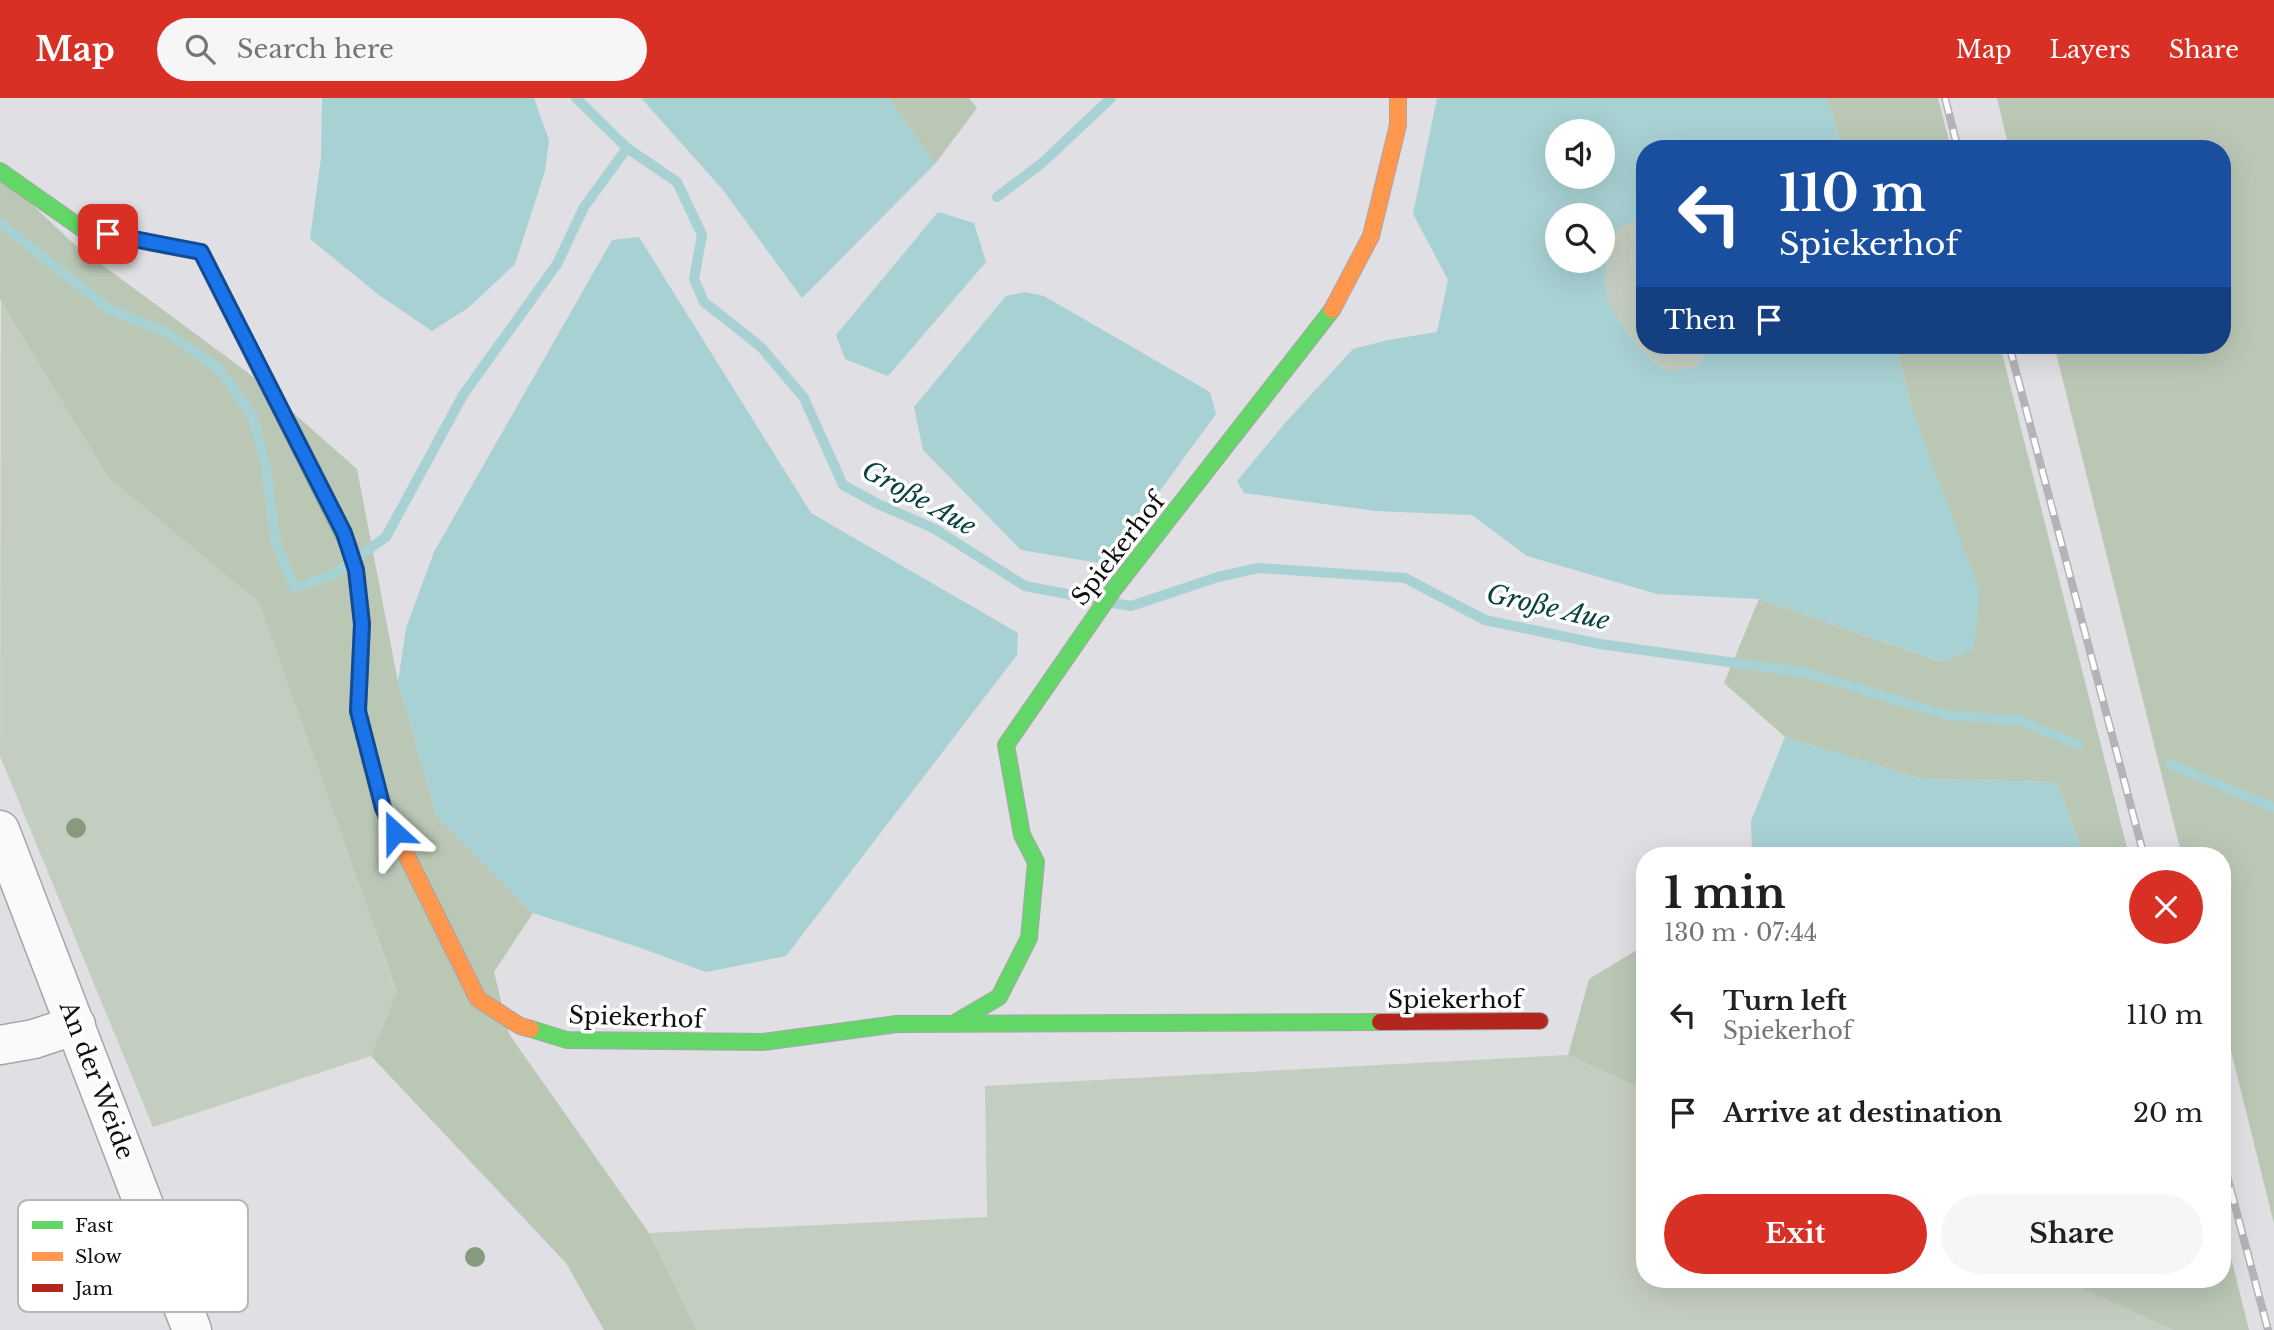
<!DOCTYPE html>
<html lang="en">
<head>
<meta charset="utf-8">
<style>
	body { margin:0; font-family:"Libre Baskerville",serif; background:#f6f6f6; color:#202124; height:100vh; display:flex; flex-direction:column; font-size:26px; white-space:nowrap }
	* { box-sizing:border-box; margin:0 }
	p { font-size:23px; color:#757577 }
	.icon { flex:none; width:38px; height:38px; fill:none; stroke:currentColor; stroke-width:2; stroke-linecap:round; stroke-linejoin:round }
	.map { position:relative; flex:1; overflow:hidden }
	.sheet { position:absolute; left:1636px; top:749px; width:595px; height:441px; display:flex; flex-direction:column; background:#fff; border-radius:28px; box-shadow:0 7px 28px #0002 }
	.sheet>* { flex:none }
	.guide { position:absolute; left:1636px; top:42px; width:595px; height:214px; border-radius:28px; box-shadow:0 7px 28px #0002; background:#1a4fa0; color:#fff; overflow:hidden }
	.tools { position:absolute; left:1545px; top:21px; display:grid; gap:14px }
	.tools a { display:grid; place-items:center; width:70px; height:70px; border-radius:50%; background:#fff; box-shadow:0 7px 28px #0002; font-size:35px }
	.pin { position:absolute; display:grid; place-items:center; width:60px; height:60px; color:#fff; margin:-30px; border-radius:14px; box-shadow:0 4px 10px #0006 }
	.me { position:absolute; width:77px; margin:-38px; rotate:336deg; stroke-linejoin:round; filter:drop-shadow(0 0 5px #0008) }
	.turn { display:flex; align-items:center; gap:24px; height:147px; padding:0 28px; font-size:32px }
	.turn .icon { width:91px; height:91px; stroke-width:2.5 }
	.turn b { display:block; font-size:49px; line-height:60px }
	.then { display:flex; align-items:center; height:66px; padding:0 28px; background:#0003; gap:14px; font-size:26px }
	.round { display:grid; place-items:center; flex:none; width:74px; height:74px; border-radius:37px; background:#f6f6f6 }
	.overview { display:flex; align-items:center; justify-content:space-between; height:119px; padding:0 28px }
	h1 { font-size:42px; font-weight:700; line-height:52px }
	.action { display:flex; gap:14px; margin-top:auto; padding:14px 28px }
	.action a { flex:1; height:80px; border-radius:42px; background:#d93025; color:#fff; font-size:28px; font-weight:700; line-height:80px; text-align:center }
	.action a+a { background:#f6f6f6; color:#202124 }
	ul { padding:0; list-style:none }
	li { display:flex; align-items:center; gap:21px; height:98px; padding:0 28px }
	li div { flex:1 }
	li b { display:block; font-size:26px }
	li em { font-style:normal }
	header { display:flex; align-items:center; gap:42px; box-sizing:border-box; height:98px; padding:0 35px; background:#d93025; color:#fff }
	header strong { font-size:33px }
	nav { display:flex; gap:38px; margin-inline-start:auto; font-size:24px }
	.search { width:490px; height:63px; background:#f6f6f6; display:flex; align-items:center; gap:18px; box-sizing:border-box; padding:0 24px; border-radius:38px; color:#757577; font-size:26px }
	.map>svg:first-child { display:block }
	.green { fill:#c4cec0 }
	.forest { fill:#bac7b5 }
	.water { fill:#a8d1d3; fill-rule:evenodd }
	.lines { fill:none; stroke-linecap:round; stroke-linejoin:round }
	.stream { stroke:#a8d1d3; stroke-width:10 }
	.street-casing { stroke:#a6a6aa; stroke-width:41 }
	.fast-casing { stroke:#a6a6aa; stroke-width:18 }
	.slow-casing { stroke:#a6a6aa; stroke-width:18 }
	.jam-casing { stroke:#a6a6aa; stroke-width:18 }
	.street { stroke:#fafafb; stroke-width:38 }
	.fast { stroke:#63d668; stroke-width:16 }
	.slow { stroke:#ff974d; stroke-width:16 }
	.jam { stroke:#b3261e; stroke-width:16 }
	.rail-casing { stroke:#b4b4b6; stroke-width:8 }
	.rail { stroke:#fff; stroke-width:5; stroke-dasharray:16; stroke-linecap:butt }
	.tree { fill:#879a7e }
	.route-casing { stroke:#114b97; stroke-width:18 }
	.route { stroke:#1a73e8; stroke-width:12 }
	.labels { text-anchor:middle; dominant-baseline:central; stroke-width:7; stroke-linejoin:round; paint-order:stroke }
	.street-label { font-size:24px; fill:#101013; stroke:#fff }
	.water-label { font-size:26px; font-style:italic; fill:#0a4243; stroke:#fff }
	.key { fill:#fff; stroke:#b7b7b8; stroke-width:2 }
	.key-label { font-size:19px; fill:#101013 }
</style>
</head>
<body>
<header>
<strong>Map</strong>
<div class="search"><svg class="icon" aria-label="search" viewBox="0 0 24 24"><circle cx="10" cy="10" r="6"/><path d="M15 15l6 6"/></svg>Search here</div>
<nav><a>Map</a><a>Layers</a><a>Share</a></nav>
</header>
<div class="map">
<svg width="2274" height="1232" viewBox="0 0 2274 1232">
	<rect width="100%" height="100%" fill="#dfdfe4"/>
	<!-- green -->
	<path class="green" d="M 1636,121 L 1645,125 L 1645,247 L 1703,247 L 1704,258 L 1694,269 C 1687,270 1675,274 1668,272 C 1651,268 1610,215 1607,199 C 1602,175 1609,153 1617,130 Z
		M 1,202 L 108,379 L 259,503 L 397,895 L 371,958 L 153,1029 L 0,658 Z
		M 1568,957 L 1645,992 L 1645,1181 L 2061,1181 L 2173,1232 L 697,1232 L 649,1135 L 987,1119 L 985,988 Z"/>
	<!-- forest -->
	<path class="forest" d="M 889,0 L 969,0 L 977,10 L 935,66 Z
		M 1827,0 L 1938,0 L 1951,51 L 1843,51 Z
		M 1997,0 L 2274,0 L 2274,1126 L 2223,921 L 2222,758 L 2182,758 L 2054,247 L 2222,247 L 2222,51 L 2009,51 Z
		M 0,76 L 74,146 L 247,274 L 357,371 L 398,584 L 437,718 L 533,815 L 494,874 L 509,936 L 649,1135 L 697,1232 L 604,1232 L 566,1165 L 371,958 L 397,894 L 259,504 L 108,379 L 0,201 Z
		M 1896,247 L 2000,247 L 2129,758 L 2084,758 L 2057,684 L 1922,681 L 1785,639 L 1724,585 L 1759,501 L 1942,564 L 1911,308 Z
		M 1645,847 L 1645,992 L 1568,957 L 1589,881 Z
		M 2223,1127 L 2249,1232 L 2173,1232 L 2061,1181 L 2222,1181 Z"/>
	<!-- water -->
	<path class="water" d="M 322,0 L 534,0 L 549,42 L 545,73 L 515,166 L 468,210 L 432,233 L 379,197 L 310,141 L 321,60 Z
		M 641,0 L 889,0 L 935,66 L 802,200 L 723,92 Z
		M 1437,0 L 1827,0 L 1843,51 L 1645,51 L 1645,125 L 1636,121 L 1617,131 C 1609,153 1602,175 1607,199 C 1610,215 1651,269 1668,272 C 1675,274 1687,270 1694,269 L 1704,258 L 1703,247 L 1896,247 L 1911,308 L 1980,494 L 1973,553 L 1943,564 L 1759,501 L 1657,496 L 1527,458 L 1472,417 L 1375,413 L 1244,395 L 1237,383 L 1285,325 L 1353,251 L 1388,242 L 1437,234 L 1448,182 L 1413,116 ZM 1558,33 L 1603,33 L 1603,79 L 1558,79 ZM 1558,117 L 1603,117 L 1603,163 L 1558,163 Z
		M 938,114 L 974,125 L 986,164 L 888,278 L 845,261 L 836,237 Z
		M 639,139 L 811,415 L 1018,535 L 1017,557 L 786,858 L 706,874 L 638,849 L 533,815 L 437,718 L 398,584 L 406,530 L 434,454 L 612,142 Z
		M 1025,194 L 1044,198 L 1210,294 L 1216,316 L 1159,394 L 1099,465 L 1021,452 L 923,352 L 914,309 L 1006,198 Z
		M 1785,639 L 1922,681 L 2057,684 L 2084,758 L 1752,758 L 1751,723 Z"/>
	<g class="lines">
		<!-- stream -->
		<path class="stream" d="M 576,0 L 627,50 L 677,84 L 702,137 L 694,181 L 704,204 L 761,249 L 804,300 L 843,387 L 878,406 L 935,431 L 1025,488 L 1098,502
			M 997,99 L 1042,65 L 1111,0
			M 0,125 L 110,212 L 164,233 L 218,270 L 252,317 L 265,365 L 276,446 L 295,490 L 334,476 L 346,468
			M 359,458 L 386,439 L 463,297 L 557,166 L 584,109 L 627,50
			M 1113,505 L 1131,508 L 1218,479 L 1258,470 L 1405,480 L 1485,522 L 1600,546 L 1807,575 L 1947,617 L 2021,623 L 2079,647
			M 2170,666 L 2274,710"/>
		<!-- street casing -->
		<g class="street-casing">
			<path id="street" d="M 0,732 L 192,1232
				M 0,947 L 34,941 L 76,927"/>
		</g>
		<!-- fast casing -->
		<g class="fast-casing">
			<path id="fast" d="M 0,73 L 84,132 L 201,154 L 349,448 L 356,472 L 362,526 L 358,613 L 371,665
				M 953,926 L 999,899 L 1029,840 L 1036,764 L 1022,737 L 1006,647 L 1114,491 L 1332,212
				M 531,931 L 567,942 L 763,944 L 897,926 L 1380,924"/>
		</g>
		<!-- slow casing -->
		<g class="slow-casing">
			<path id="slow" d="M 1332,212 L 1371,138 L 1398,27 L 1398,0
				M 371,665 L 383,710 L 478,901 L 520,928 L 531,931"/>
		</g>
		<!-- jam casing -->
		<g class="jam-casing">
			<path id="jam" d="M 1380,924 L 1540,923"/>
		</g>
		<!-- street -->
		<use href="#street" class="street"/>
		<!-- fast -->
		<use href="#fast" class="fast"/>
		<!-- slow -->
		<use href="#slow" class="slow"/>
		<!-- jam -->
		<use href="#jam" class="jam"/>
		<!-- rail casing -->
		<g class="rail-casing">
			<path id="rail" d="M 1945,0 L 1958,51
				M 2009,247 L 2144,758
				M 2222,1059 L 2268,1232"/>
		</g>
		<!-- rail -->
		<use href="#rail" class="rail"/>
	</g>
	<!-- trees -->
	<g class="tree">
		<circle cx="76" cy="730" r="10"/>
		<circle cx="475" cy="1159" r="10"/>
	</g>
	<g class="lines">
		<!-- route casing -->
		<g class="route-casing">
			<path id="route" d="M 108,136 L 201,154 L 344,435 L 356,472 L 362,526 L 358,613 L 383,710 L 395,734"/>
		</g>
		<!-- route -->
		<use href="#route" class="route"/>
	</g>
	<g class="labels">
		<!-- street labels -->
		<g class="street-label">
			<text transform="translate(1118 451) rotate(-52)">Spiekerhof</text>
			<text x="1455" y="901">Spiekerhof</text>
			<text transform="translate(636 919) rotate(2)">Spiekerhof</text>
			<text transform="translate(97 982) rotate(69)">An der Weide</text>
		</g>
		<!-- water labels -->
		<g class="water-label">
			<text transform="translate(919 400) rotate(29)">Große Aue</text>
			<text transform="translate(1548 509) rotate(13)">Große Aue</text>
		</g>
	</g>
	<!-- legend -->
	<rect x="18" y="1102" width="230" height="112" rx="10" class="key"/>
	<rect x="32" y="1123" width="31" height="8" fill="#63d668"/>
	<rect x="32" y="1154" width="31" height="9" fill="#ff974d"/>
	<rect x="32" y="1186" width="31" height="8" fill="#b3261e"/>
	<g class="key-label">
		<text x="75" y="1134">Fast</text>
		<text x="75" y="1165">Slow</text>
		<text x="75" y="1197">Jam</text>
	</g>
</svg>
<div class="tools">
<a><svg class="icon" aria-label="sound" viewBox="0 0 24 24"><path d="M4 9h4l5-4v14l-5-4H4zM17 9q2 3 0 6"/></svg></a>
<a><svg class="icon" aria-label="search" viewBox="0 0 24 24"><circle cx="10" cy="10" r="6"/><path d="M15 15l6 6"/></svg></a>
</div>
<div class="pin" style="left:108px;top:136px;background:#d93025"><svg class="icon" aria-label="arrive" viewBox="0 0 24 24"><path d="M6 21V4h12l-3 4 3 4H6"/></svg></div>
<svg class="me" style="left:395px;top:734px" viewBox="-20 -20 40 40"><path d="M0-17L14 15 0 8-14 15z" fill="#1a73e8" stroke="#fff" stroke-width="4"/></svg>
<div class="guide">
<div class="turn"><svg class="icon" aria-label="left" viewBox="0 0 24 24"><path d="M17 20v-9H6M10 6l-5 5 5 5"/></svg><div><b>110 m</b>Spiekerhof</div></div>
<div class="then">Then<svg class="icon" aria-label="arrive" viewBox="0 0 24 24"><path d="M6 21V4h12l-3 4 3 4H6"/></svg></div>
</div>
<section class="sheet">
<div class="overview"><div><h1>1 min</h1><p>130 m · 07:44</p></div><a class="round" style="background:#d93025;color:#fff"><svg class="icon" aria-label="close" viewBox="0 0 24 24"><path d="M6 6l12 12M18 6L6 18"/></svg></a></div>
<ul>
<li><svg class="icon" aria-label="left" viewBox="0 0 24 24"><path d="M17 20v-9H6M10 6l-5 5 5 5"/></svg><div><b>Turn left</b><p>Spiekerhof</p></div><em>110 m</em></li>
<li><svg class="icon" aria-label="arrive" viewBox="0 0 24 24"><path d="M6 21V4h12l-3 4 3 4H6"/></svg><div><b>Arrive at destination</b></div><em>20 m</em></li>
</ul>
<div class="action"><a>Exit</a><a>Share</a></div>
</section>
</div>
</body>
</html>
